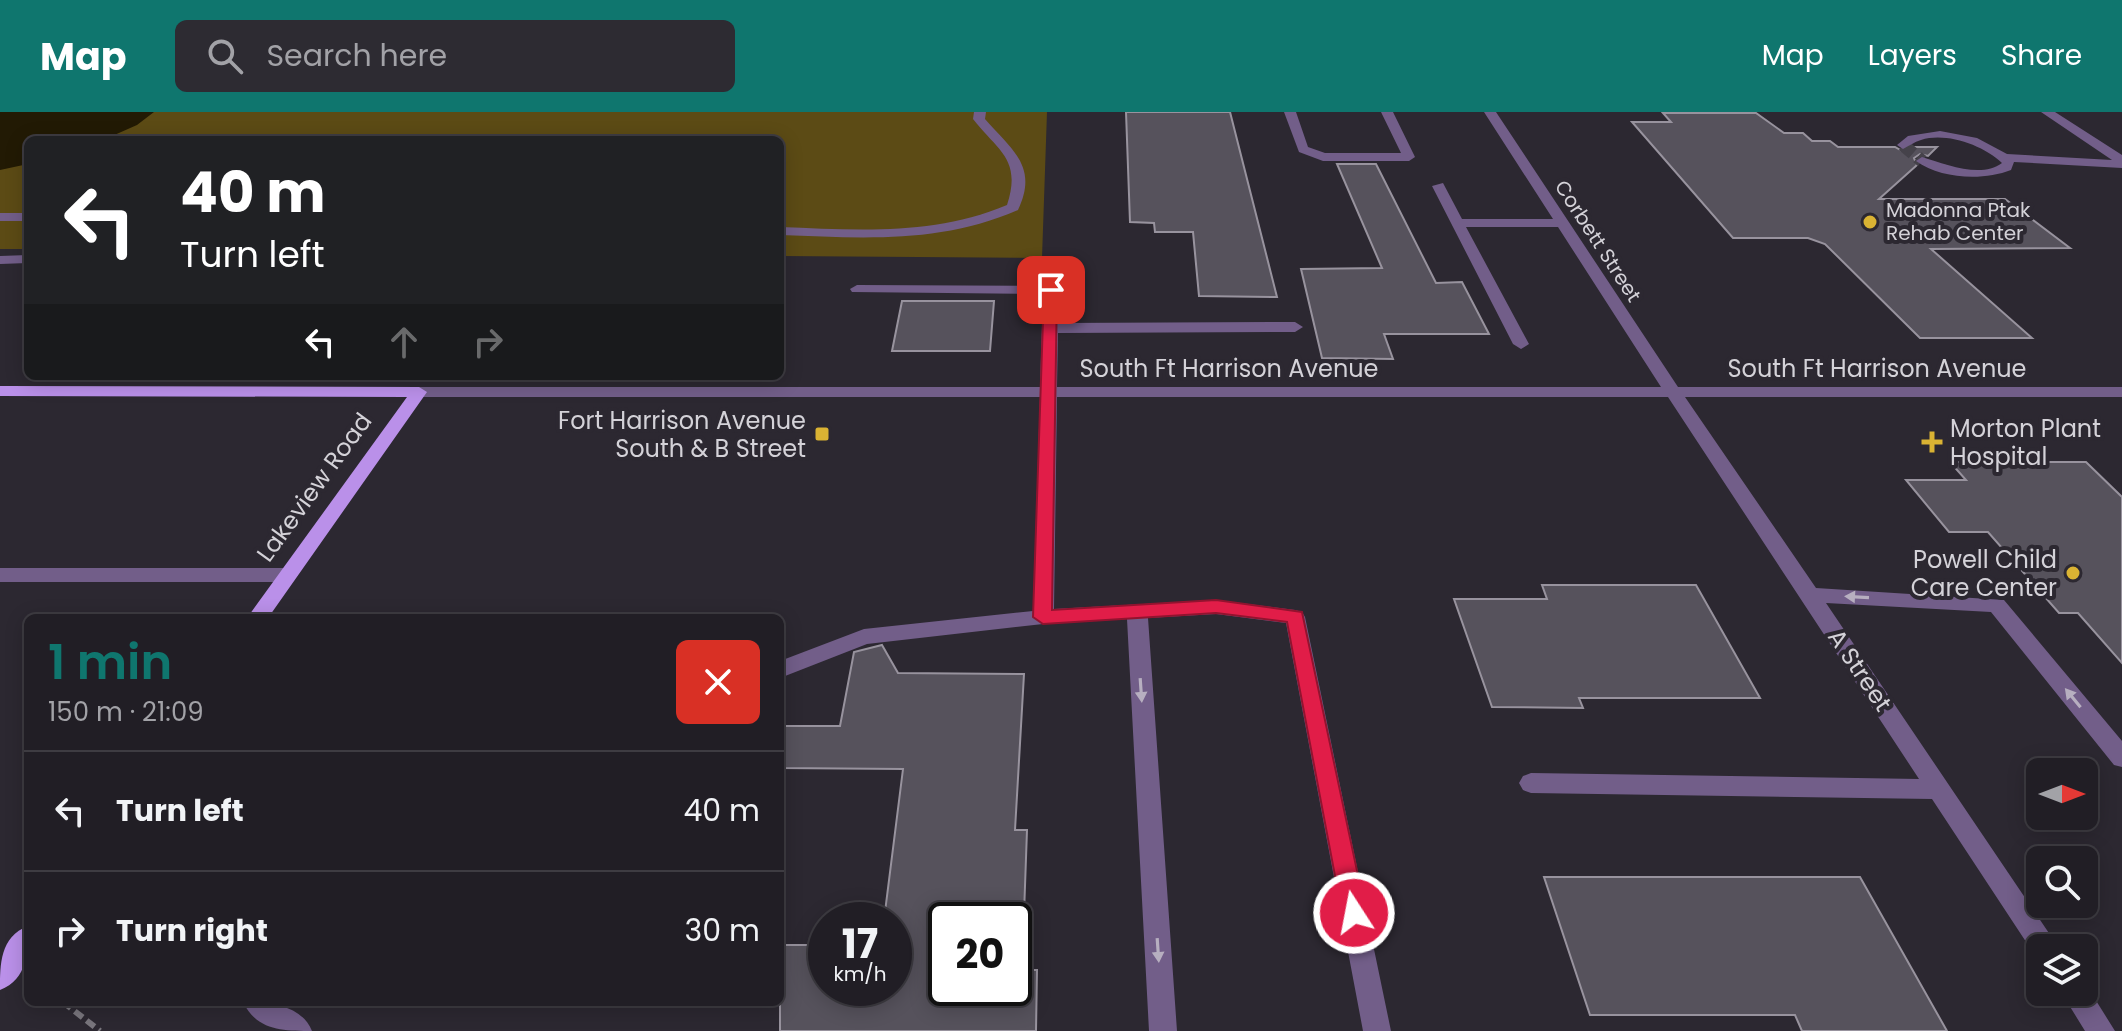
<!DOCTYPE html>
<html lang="en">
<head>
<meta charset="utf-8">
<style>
	body { margin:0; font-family:Poppins,sans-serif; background:#2d2b32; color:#f1f3f6; height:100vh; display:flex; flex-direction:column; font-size:30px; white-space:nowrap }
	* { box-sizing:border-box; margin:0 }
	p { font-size:26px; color:#a2a2a7 }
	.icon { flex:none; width:44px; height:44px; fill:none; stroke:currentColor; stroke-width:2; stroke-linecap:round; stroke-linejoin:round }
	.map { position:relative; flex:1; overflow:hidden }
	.details { position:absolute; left:24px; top:502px; width:760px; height:392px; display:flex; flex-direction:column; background:#211e25; border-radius:12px; box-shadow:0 4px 20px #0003,0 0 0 2px #3e3c42 }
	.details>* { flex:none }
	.top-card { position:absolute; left:24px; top:24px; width:760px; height:244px; border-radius:12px; box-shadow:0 4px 20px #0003,0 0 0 2px #3e3c42; background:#202124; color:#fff; overflow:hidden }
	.needle { width:52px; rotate:90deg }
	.buttons { position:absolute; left:2026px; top:646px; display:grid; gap:16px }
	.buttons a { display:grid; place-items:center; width:72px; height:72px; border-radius:12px; background:#211e25; box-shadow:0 4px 20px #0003,0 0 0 2px #3e3c42; font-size:40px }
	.speed { position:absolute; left:808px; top:790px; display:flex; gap:16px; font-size:40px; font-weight:700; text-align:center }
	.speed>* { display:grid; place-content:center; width:104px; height:104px; border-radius:50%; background:#211e25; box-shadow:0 4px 20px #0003,0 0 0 2px #3e3c42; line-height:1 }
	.speed small { font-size:20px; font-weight:400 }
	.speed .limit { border:4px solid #111; border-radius:12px; background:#fff; color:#111 }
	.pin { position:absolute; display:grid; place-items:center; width:68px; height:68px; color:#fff; margin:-34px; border-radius:16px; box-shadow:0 4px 12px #0006 }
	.me { position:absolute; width:88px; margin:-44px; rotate:349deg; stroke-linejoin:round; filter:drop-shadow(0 0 6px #0008) }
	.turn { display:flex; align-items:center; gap:28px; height:168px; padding:0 24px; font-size:36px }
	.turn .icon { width:104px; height:104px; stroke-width:2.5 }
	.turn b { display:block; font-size:56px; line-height:68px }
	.lanes { display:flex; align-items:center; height:76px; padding:0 24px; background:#0003; justify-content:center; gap:40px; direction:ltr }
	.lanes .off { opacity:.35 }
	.round { display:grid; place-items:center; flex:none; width:84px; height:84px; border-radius:12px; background:#2d2b32 }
	.overview { display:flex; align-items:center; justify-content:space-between; height:136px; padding:0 24px }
	h1 { font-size:48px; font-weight:600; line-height:60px; color:#0f766e }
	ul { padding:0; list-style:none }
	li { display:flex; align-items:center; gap:24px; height:120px; padding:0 24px; border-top:2px solid #3e3c42 }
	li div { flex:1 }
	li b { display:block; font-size:30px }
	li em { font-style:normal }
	header { display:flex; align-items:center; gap:48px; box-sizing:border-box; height:112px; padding:0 40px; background:#0f766e; color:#fff }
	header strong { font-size:38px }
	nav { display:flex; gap:44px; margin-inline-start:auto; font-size:28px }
	.search { width:560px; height:72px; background:#2d2b32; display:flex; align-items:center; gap:20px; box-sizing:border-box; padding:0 28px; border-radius:12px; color:#a2a2a7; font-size:30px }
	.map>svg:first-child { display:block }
	.green { fill:#5c4b15 }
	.water { fill:#221a04 }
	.building { fill:#56525c; stroke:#98939e; stroke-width:2; fill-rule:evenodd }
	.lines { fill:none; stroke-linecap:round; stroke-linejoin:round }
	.minor-tunnel { stroke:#45424a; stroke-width:13; stroke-dasharray:13 6; stroke-linecap:butt }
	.path { stroke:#79767d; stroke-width:6; stroke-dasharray:10 5; stroke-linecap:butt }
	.minor { fill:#725e89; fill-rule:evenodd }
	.major { fill:#ba90e9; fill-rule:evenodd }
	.oneway { fill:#b7afc0 }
	.route { fill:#e11d48; stroke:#92132f; stroke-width:2 }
	.poi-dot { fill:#dab333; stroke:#2c2831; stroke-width:3 }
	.labels { text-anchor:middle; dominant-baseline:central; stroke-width:8; stroke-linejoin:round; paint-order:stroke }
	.far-poi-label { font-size:20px; fill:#d4d2d8; stroke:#2c2831; text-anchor:start }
	.far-street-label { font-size:20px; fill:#d4d2d8; stroke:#2c2831 }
	.street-label { font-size:24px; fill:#d4d2d8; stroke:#2c2831 }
	.poi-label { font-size:24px; fill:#d4d2d8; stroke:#2c2831; text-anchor:end }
</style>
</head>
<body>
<header>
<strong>Map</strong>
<div class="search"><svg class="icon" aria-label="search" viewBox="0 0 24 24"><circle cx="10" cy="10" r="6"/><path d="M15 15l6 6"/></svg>Search here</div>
<nav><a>Map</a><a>Layers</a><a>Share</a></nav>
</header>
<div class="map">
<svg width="2122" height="919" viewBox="0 0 2122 919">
	<rect width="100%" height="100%" fill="#2c2831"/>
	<!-- green -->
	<path class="green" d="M 0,0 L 1047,0 L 1042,146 L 780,144 L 780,28 L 28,28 L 28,137 L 0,137 Z"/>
	<!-- water -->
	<path class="water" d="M 0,0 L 154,0 L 137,13 L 103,28 L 28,28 L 28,52 L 0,58 Z"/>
	<!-- building -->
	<path class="building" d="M 1126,0 L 1230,0 L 1277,185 L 1199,184 L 1193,120 L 1155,120 L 1154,111 L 1130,110 Z
		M 1663,1 L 1756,1 L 1784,21 L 1803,21 L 1812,29 L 1830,29 L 1838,35 L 1895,35 L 1904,40 L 1912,35 L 1937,35 L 1928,44 L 1920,42 L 1914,46 L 1917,53 L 1879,87 L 2005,87 L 2070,136 L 1931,137 L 2032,226 L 1920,226 L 1825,132 L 1808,126 L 1733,126 L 1632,10 L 1671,10 Z
		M 1337,52 L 1376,52 L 1436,171 L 1462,170 L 1489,222 L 1384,222 L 1393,247 L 1322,246 L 1301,157 L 1382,156 Z
		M 902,189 L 994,189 L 990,239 L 892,239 Z
		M 1950,350 L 2086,350 L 2122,385 L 2122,551 L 2078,501 L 2059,501 L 1988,420 L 1949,420 L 1906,368 L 1966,368 Z
		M 1542,473 L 1696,473 L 1760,586 L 1579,586 L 1583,596 L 1492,595 L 1454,487 L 1547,487 Z
		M 882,533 L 898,561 L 1024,562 L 1015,718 L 1027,718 L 1022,858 L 1037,858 L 1036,919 L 780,919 L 780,833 L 826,833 L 826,876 L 894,876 L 894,808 L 884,808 L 903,657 L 780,656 L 780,614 L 840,614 L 854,540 ZM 946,808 L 1014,808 L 1014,876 L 946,876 Z
		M 1544,765 L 1860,765 L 1947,919 L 1802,919 L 1795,903 L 1590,903 Z"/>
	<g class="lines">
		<!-- minor-tunnel -->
		<path class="minor-tunnel" d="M 1903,33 L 1922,49"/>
		<!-- path -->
		<path class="path" d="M 63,890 L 100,919"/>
		<!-- minor -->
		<path class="minor" d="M 974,0 L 986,0 L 985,7 C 1011,37 1039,54 1018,98 C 940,132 863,126 780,123 L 780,115 C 858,118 933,124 1007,93 C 1022,47 998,39 973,7 Z
			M 1284,0 L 1296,0 L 1308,35 L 1325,41 L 1401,41 L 1381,0 L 1393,0 L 1415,45 L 1409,49 L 1323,49 L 1299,40 Z
			M 1484,0 L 1496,0 L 1678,275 L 2122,275 L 2122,285 L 1685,285 L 1816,476 L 2004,488 L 2122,629 L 2122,655 L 2114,653 L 1991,500 L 1826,491 L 2059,836 L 2040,836 L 2040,846 L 2036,845 L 1932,687 L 1531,681 L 1523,678 L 1519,671 L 1523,664 L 1531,661 L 1919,667 L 1668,285 L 1057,285 L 1054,497 L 1216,488 L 1295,498 L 1302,500 L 1305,505 L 1391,919 L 1363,919 L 1286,511 L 1216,502 L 1148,506 L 1177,919 L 1149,919 L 1127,507 L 1043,512 L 867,532 L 780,566 L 780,549 L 864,517 L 1033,499 L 1040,285 L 419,285 L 411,280 L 419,275 L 1040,275 L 1043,182 L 852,180 L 850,177 L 857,173 L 1051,174 L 1058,178 L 1058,211 L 1295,210 L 1303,215 L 1295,220 L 1058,221 L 1057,275 L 1661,275 L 1558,115 L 1466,115 L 1529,232 L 1521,237 L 1513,232 L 1432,74 L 1443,71 L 1462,107 L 1553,107 Z
			M 2041,0 L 2055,0 L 2122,43 L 2122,56 L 2014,50 L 2011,58 C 1983,69 1941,67 1916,49 L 1922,45 C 1945,52 1981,67 2002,51 C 1983,33 1946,20 1921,28 C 1914,30 1909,34 1903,37 L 1897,33 L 1908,24 L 1940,19 L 1977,26 L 2007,42 L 2112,48 Z
			M 0,101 L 28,101 L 28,109 L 0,109 Z
			M 28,143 L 28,151 L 0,152 L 0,144 Z
			M 0,456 L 288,456 L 298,463 L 288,470 L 0,470 Z
			M 2085,871 L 2115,919 L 2085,919 L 2061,880 L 2084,880 Z
			M 243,890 C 268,890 301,892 312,919 C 283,919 257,919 243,890 Z"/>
		<!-- major -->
		<path class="major" d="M 0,274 L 419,275 L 427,280 L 268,506 L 247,506 L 407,285 L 0,284 Z
			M 28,814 C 28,840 28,867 0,878 C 0,852 0,825 28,814 Z"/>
	</g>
	<!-- one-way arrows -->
	<defs><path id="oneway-solid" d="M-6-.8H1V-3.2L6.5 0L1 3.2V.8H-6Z" transform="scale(2)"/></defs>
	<g class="oneway">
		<use href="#oneway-solid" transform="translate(1857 485) rotate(-177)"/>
		<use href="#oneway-solid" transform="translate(1141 578) rotate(86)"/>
		<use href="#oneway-solid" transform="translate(2073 586) rotate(-129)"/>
		<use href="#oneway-solid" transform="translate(1158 838) rotate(86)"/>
	</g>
	<!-- route -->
	<path class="route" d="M 1051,174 L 1057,178 L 1052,498 L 1216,488 L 1302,500 L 1366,801 L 1362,808 L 1354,811 L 1346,808 L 1342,801 L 1287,510 L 1216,501 L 1043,512 L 1033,505 L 1044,178 Z"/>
	<!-- markers -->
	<g class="poi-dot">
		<circle cx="1870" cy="110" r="8"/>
		<rect x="814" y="314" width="16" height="16" rx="4"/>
		<path d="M1928 318h8v8h8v8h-8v8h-8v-8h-8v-8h8z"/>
		<circle cx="2073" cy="461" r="8"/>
	</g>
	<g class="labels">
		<!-- far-poi labels -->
		<g class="far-poi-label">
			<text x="1886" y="98">Madonna Ptak<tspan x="1886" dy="23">Rehab Center</tspan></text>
		</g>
		<!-- far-street labels -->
		<g class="far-street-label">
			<text transform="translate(1598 129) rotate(57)">Corbett Street</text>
		</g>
		<!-- street labels -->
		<g class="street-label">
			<text x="1229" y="256">South Ft Harrison Avenue</text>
			<text x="1877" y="256">South Ft Harrison Avenue</text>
			<text transform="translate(314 375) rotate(-54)">Lakeview Road</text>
			<text transform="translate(1860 558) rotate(56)">A Street</text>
		</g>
		<!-- poi labels -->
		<g class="poi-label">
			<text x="806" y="308">Fort Harrison Avenue<tspan x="806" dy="28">South &amp; B Street</tspan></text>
			<text x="1950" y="316" text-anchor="start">Morton Plant<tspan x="1950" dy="28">Hospital</tspan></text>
			<text x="2057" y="447">Powell Child<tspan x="2057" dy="28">Care Center</tspan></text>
		</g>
	</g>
</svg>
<div class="buttons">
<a><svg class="needle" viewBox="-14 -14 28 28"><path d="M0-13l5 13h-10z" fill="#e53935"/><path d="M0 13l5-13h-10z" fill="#a2a2a7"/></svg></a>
<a><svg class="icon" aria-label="search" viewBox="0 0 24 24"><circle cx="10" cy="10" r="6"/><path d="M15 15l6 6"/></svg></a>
<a><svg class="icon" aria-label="layers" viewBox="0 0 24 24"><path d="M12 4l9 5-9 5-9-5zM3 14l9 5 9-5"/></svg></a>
</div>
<div class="speed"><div>17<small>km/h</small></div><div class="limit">20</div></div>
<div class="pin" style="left:1051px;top:178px;background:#d93025"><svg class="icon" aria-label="arrive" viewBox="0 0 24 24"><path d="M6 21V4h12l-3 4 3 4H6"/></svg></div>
<svg class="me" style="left:1354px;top:801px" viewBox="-20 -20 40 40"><circle r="17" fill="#e11d48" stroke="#fff" stroke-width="3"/><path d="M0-11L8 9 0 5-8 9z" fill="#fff"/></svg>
<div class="top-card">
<div class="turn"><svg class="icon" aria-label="left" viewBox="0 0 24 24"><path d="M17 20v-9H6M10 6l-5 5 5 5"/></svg><div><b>40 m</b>Turn left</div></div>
<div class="lanes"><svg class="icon" aria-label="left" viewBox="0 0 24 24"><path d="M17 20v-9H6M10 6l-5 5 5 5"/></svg><svg class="icon off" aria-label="ahead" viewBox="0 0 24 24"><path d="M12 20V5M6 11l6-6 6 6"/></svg><svg class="icon off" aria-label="right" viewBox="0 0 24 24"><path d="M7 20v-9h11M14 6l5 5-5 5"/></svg></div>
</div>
<section class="details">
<div class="overview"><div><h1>1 min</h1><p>150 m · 21:09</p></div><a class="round" style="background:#d93025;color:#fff"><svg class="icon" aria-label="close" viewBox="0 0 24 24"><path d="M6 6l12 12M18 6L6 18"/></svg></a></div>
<ul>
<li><svg class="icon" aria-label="left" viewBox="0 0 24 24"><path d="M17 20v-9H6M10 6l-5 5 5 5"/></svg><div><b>Turn left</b></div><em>40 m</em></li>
<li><svg class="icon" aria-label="right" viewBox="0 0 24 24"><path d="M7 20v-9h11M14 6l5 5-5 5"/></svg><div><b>Turn right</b></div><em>30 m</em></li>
</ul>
</section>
</div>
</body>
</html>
